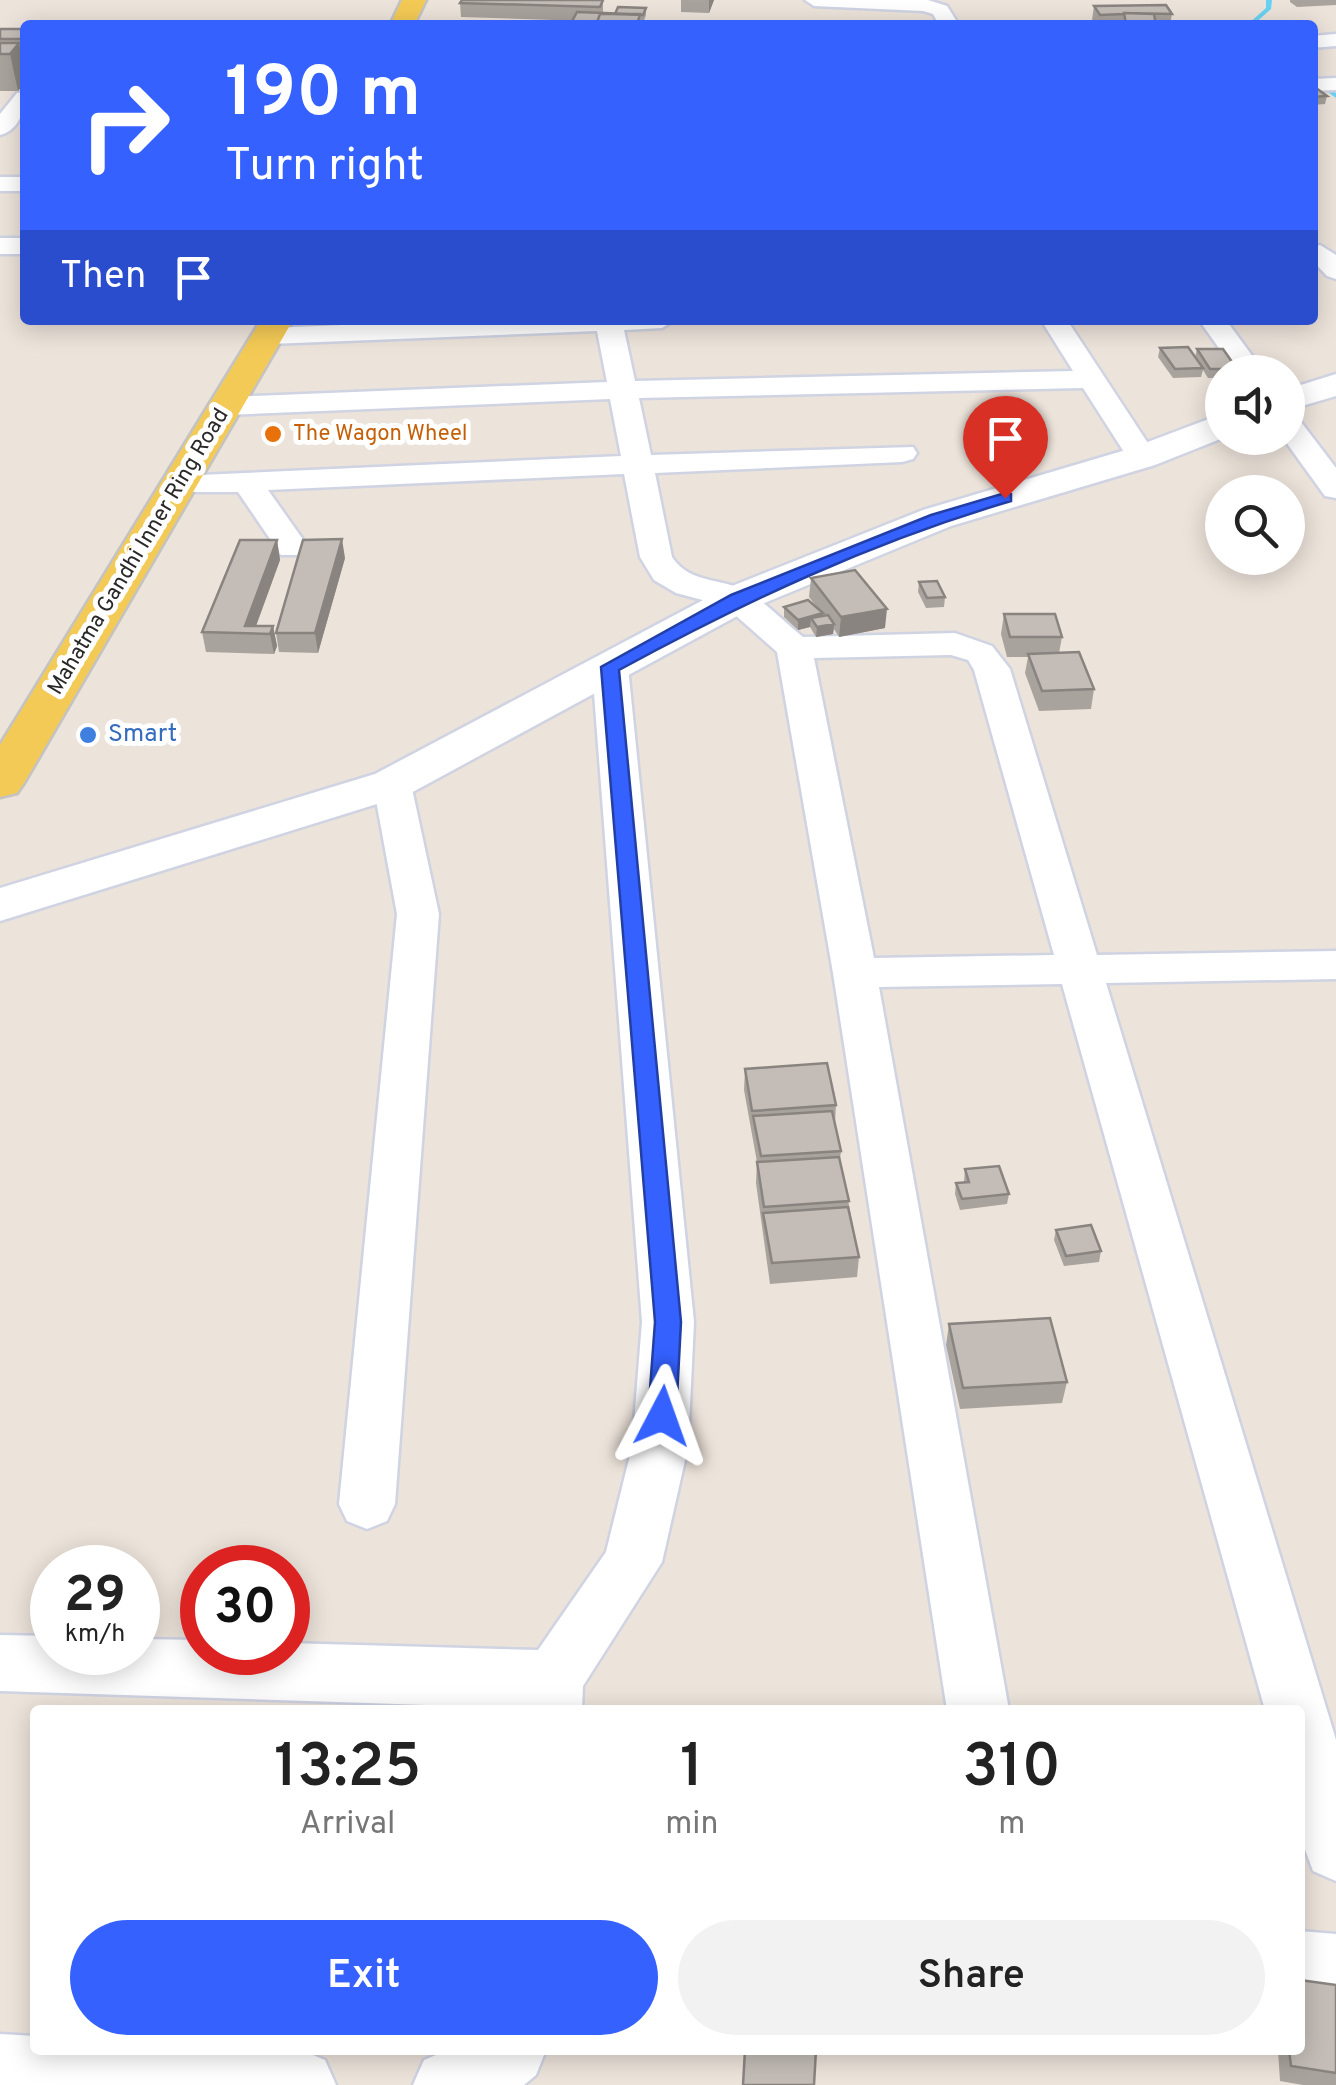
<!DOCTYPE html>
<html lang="en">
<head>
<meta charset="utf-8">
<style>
	body { margin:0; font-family:Overpass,sans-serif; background:#f2f2f2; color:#222; height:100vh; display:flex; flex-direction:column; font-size:38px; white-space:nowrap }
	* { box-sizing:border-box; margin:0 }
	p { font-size:32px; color:#767676 }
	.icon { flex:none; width:55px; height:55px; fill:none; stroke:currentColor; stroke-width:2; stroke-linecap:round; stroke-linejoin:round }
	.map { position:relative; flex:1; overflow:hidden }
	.panel { position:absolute; left:30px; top:1705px; width:1275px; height:350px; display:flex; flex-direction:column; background:#fff; border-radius:10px; box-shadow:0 5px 25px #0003 }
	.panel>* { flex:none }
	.top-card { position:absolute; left:20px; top:20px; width:1298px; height:305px; border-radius:10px; box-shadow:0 5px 25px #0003; background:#3461ff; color:#fff; overflow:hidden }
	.controls { position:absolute; left:1205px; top:355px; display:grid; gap:20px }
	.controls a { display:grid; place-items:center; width:100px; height:100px; border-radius:50%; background:#fff; box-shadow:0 5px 25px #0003; font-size:50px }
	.speed { position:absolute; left:30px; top:1545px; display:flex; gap:20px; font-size:50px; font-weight:700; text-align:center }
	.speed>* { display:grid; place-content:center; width:130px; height:130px; border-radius:50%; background:#fff; box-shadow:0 5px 25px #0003; line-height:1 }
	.speed small { font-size:25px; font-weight:400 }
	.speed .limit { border:15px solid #d22; background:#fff; color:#111 }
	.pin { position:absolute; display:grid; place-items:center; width:85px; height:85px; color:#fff; margin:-102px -42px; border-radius:50% 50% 50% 0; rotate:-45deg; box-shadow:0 0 10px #0007 }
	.pin .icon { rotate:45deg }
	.me { position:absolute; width:110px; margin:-55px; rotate:4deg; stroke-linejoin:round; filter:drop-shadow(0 0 8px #0008) }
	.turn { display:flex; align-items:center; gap:35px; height:210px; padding:0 40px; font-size:45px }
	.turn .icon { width:130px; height:130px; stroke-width:2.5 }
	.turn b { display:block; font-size:70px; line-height:85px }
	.then { display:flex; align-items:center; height:95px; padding:0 40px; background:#0003; gap:20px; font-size:38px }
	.eta { display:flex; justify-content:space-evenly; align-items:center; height:170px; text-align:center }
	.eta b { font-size:60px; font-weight:600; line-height:70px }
	.button { display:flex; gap:20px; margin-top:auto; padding:20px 40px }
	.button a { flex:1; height:115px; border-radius:60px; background:#3461ff; color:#fff; font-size:40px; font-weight:600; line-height:115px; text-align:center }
	.button a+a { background:#f2f2f2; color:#222 }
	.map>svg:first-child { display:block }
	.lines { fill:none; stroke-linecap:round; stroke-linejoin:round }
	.stream { fill:#69d2f2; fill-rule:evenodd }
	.street-casing { stroke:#cfd3e2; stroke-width:5 }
	.secondary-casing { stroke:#cfd3e2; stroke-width:5 }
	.primary-casing { stroke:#c3c3c3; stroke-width:5 }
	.street { fill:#fff; fill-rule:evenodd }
	.secondary { fill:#fff; fill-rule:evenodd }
	.primary { fill:#f4ca56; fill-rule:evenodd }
	.wall { fill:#a9a39d }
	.shaded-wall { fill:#898480 }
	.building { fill:#c4bdb7; stroke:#898480; stroke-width:2.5 }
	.route { fill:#3461ff; stroke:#223fa6; stroke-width:2.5 }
	.food-dot { fill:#e8710a; stroke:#fff; stroke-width:4 }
	.shop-dot { fill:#3f7fe0; stroke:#fff; stroke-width:4 }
	.labels { text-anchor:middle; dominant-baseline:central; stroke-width:10; stroke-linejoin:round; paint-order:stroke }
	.far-food-label { font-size:22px; fill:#c56008; stroke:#fff; text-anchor:start }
	.far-street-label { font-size:22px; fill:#292929; stroke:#fff }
	.shop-label { font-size:25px; fill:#366cbe; stroke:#fff; text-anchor:start }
</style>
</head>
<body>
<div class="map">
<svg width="1336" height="2085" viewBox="0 0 1336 2085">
	<rect width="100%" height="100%" fill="#ece3da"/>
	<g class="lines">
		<!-- stream -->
		<path class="stream" d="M 1266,0 L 1272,0 L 1271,9 L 1253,25 L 1247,25 L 1266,8 Z
			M 1312,75 L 1336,93 L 1336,98 L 1312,80 Z"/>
		<!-- street casing -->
		<g class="street-casing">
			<path id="street" d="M 805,0 L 928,0 L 947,6 L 959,25 L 939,25 L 933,14 L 923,11 L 814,6 Z
				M 1336,34 L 1336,46 L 1312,48 L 1312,36 Z
				M 1336,78 L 1336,90 L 1312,91 L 1312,79 Z
				M 25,92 C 25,109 20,130 0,135 L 0,114 L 17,93 Z
				M 0,177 L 25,177 L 25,191 L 0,191 Z
				M 0,238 L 25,238 L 25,254 L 0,254 Z
				M 1320,245 L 1336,255 L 1336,279 L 1327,276 L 1312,260 L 1312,247 Z
				M 462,320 L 675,320 L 662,328 L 624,330 L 635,381 L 1073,371 L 1041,320 L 1067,320 L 1157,457 L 1153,463 L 1131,463 L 1083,388 L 639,398 L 651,455 L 913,447 L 917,453 L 913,459 L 902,462 L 655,473 L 672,557 C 691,586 727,577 752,594 C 770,607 786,623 803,637 L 955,633 L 992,646 L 1010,669 L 1097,955 L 1336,951 L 1336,979 L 1106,983 L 1336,1740 L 1336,1881 L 1313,1871 L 1300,1836 L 1300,1710 L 1265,1710 L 1062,984 L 879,987 L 1009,1710 L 947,1710 L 833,973 L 777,652 L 725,606 L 676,593 L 654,580 L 640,557 L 624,474 L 268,490 L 309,548 L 305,555 L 281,555 L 238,492 L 166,492 L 161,485 L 166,478 L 177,476 L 621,456 L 610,399 L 227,415 L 217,412 L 212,406 L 217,400 L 227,397 L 607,382 L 597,331 L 270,344 L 256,336 L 270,328 ZM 951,655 L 968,660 L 974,670 L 1054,955 L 874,958 L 814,658 Z
				M 1199,320 L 1226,320 L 1264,372 L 1236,372 Z
				M 1288,415 L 1298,418 L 1336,468 L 1336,498 L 1325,496 L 1283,438 L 1288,438 Z
				M 610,656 L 623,659 L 628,667 L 694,1322 L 688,1447 L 662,1562 L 583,1686 L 582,1710 L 0,1691 L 0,1635 L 52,1636 L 52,1652 L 138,1652 L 138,1639 L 202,1640 L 202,1652 L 288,1652 L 288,1643 L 538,1650 L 606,1552 L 632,1447 L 642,1322 L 592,667 L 597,659 Z
				M 392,772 L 406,776 L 411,784 L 439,914 L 395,1504 L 387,1521 L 367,1529 L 347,1521 L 339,1504 L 397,914 L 373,784 L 378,776 Z
				M 1300,1931 L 1336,1934 L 1336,2002 L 1300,1999 Z
				M 0,2034 L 35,2036 L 35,2050 L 301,2050 L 325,2060 L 336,2085 L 0,2085 Z
				M 448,2050 L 546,2050 L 536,2075 L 524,2085 L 413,2085 L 424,2060 Z"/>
		</g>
		<!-- secondary casing -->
		<g class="secondary-casing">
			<path id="secondary" d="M 1336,374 L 1336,396 L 1288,410 L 1288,389 Z
				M 1222,414 L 1223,438 L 1155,465 L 951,526 L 752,608 L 409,794 L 0,921 L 0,888 L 375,774 L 722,590 L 923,510 L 1129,449 Z"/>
		</g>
		<!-- primary casing -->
		<g class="primary-casing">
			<path id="primary" d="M 402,0 L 426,0 L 414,25 L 390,25 Z
				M 261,320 L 293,320 L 24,783 L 17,793 L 0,797 L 0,745 Z"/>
		</g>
		<!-- street -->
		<use href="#street" class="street"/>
		<!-- secondary -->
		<use href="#secondary" class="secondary"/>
		<!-- primary -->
		<use href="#primary" class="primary"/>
	</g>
	<!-- wall -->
	<path class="wall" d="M 603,0 L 603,13 L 615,14 L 646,8 L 646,15 L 643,23 L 461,17 L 460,3 Z
		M 681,0 L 714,0 L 709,13 L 681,12 Z
		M 1290,0 L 1336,0 L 1336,5 L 1297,7 L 1290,2 Z
		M 1094,6 L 1172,14 L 1170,25 L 1095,25 L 1092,20 Z
		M 0,29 L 25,29 L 25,82 L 18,91 L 0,91 Z
		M 1312,88 L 1327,96 L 1325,104 L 1312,105 Z
		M 1160,348 L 1195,357 L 1197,349 L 1237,369 L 1236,372 L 1222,372 L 1222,378 L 1208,378 L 1203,370 L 1201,377 L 1173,378 L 1158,357 Z
		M 277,540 L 280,560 L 256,626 L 273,626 L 277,646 L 274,654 L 206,652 L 202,632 Z
		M 345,558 L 318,653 L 279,652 L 276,633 Z
		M 811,578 L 885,628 L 839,637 L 834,629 L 833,634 L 816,637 L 810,627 L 798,630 L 784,617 L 784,607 L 819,610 L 809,597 Z
		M 919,582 L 945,597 L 944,607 L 926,608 L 918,592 Z
		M 1004,614 L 1062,637 L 1059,653 L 1094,689 L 1091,709 L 1039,711 L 1025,673 L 1028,657 L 1007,657 L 1001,634 Z
		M 745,1069 L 836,1105 L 835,1123 L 841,1151 L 840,1159 L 859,1257 L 857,1277 L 770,1284 L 756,1183 L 757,1162 L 744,1090 Z
		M 965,1169 L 1009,1194 L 1007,1204 L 960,1210 L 955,1194 L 956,1183 L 964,1182 Z
		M 1056,1230 L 1101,1251 L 1099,1262 L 1064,1266 L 1054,1240 Z
		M 949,1324 L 1067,1382 L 1062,1403 L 960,1409 L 946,1345 Z
		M 1336,1985 L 1336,2085 L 1303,2085 L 1280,2081 L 1278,2050 L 1300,2050 Z"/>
	<!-- shaded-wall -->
	<path class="shaded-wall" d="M 709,0 L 714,0 L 709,13 Z
		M 25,33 L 25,60 L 20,39 Z
		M 19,43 L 25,72 L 25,82 L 18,91 L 10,54 Z
		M 342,539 L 345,558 L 318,653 L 315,633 Z
		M 277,540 L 280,560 L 253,634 L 245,626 Z
		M 887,609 L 885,628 L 839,637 L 841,617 Z
		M 823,613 L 822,623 L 811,618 L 810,627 L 798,630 L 798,620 Z
		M 834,624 L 833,634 L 816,637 L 817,627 Z
		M 273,626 L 277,646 L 274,654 L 270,634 Z"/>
	<!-- building -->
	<path class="building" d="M 462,0 L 603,0 L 600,7 L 460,3 Z
		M 1166,5 L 1172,14 L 1124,13 L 1124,14 L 1100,15 L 1094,6 Z
		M 618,7 L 646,8 L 643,15 L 615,14 Z
		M 577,12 L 630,14 L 600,14 L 596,25 L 570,25 Z
		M 1124,13 L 1154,14 L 1156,25 L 1126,24 Z
		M 600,14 L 640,14 L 637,25 L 596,25 Z
		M 1307,22 L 1312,25 L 1286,25 L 1283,23 Z
		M 0,29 L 25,29 L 25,33 L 20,39 L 0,39 Z
		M 0,43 L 19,43 L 10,54 L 0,54 Z
		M 1312,88 L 1316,88 L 1327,96 L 1312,97 Z
		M 1188,347 L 1203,368 L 1175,369 L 1160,348 Z
		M 1197,349 L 1223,349 L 1237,369 L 1210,369 Z
		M 342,539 L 315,633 L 276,633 L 303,540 Z
		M 240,540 L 277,540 L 245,626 L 273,626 L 270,634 L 202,632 Z
		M 855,570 L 887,609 L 841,617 L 811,578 Z
		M 937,581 L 945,597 L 927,598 L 919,582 Z
		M 808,600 L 823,613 L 798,620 L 784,607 Z
		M 1004,614 L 1055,614 L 1062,637 L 1010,637 Z
		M 828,615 L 834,624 L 817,627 L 811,618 Z
		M 1079,652 L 1094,689 L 1042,691 L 1028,654 Z
		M 827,1063 L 836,1105 L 752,1111 L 745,1069 Z
		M 832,1111 L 841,1151 L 761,1156 L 753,1116 Z
		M 839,1157 L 849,1201 L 764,1207 L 757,1162 Z
		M 999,1166 L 1009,1194 L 962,1199 L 956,1183 L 969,1182 L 965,1169 Z
		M 848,1207 L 859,1257 L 772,1263 L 763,1213 Z
		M 1091,1225 L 1101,1251 L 1066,1256 L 1056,1230 Z
		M 1050,1318 L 1067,1382 L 963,1388 L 949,1324 Z
		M 1300,1980 L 1336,1985 L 1336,2073 L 1291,2066 L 1289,2050 L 1300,2050 Z
		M 745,2050 L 816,2050 L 814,2085 L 743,2085 Z"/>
	<!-- route -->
	<path class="route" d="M 1005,493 L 1011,494 L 1011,501 C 872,542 746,601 619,670 L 681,1322 L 676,1416 L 672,1424 L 662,1427 L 652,1424 L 648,1416 L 655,1322 L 601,667 L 731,595 L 931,515 Z"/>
	<!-- markers -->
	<circle class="food-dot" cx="273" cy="434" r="10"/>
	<circle class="shop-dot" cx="88" cy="735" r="10"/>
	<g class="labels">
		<!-- far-food labels -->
		<g class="far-food-label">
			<text x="293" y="434">The Wagon Wheel</text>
		</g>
		<!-- far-street labels -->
		<g class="far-street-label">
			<text transform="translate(139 552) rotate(-59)">Mahatma Gandhi Inner Ring Road</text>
		</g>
		<!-- shop labels -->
		<g class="shop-label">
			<text x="108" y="735">Smart</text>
		</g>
	</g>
</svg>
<div class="controls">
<a><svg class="icon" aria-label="sound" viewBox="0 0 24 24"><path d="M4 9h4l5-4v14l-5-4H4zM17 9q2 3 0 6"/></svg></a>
<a><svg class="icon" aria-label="search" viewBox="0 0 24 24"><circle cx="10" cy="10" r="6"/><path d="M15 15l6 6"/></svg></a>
</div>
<div class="speed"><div>29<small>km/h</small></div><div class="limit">30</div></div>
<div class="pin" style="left:1005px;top:498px;background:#d93025"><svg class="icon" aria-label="arrive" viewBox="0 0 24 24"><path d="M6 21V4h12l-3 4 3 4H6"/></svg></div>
<svg class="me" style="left:662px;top:1416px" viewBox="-20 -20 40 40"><path d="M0-17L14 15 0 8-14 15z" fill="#3461ff" stroke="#fff" stroke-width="4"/></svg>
<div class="top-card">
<div class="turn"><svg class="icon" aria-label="right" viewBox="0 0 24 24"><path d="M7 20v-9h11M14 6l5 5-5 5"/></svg><div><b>190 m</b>Turn right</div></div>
<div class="then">Then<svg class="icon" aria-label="arrive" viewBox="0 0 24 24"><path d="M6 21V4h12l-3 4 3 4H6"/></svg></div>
</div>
<section class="panel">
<div class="eta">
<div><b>13:25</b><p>Arrival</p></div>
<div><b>1</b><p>min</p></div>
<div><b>310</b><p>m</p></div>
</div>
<div class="button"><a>Exit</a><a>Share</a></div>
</section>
</div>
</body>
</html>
